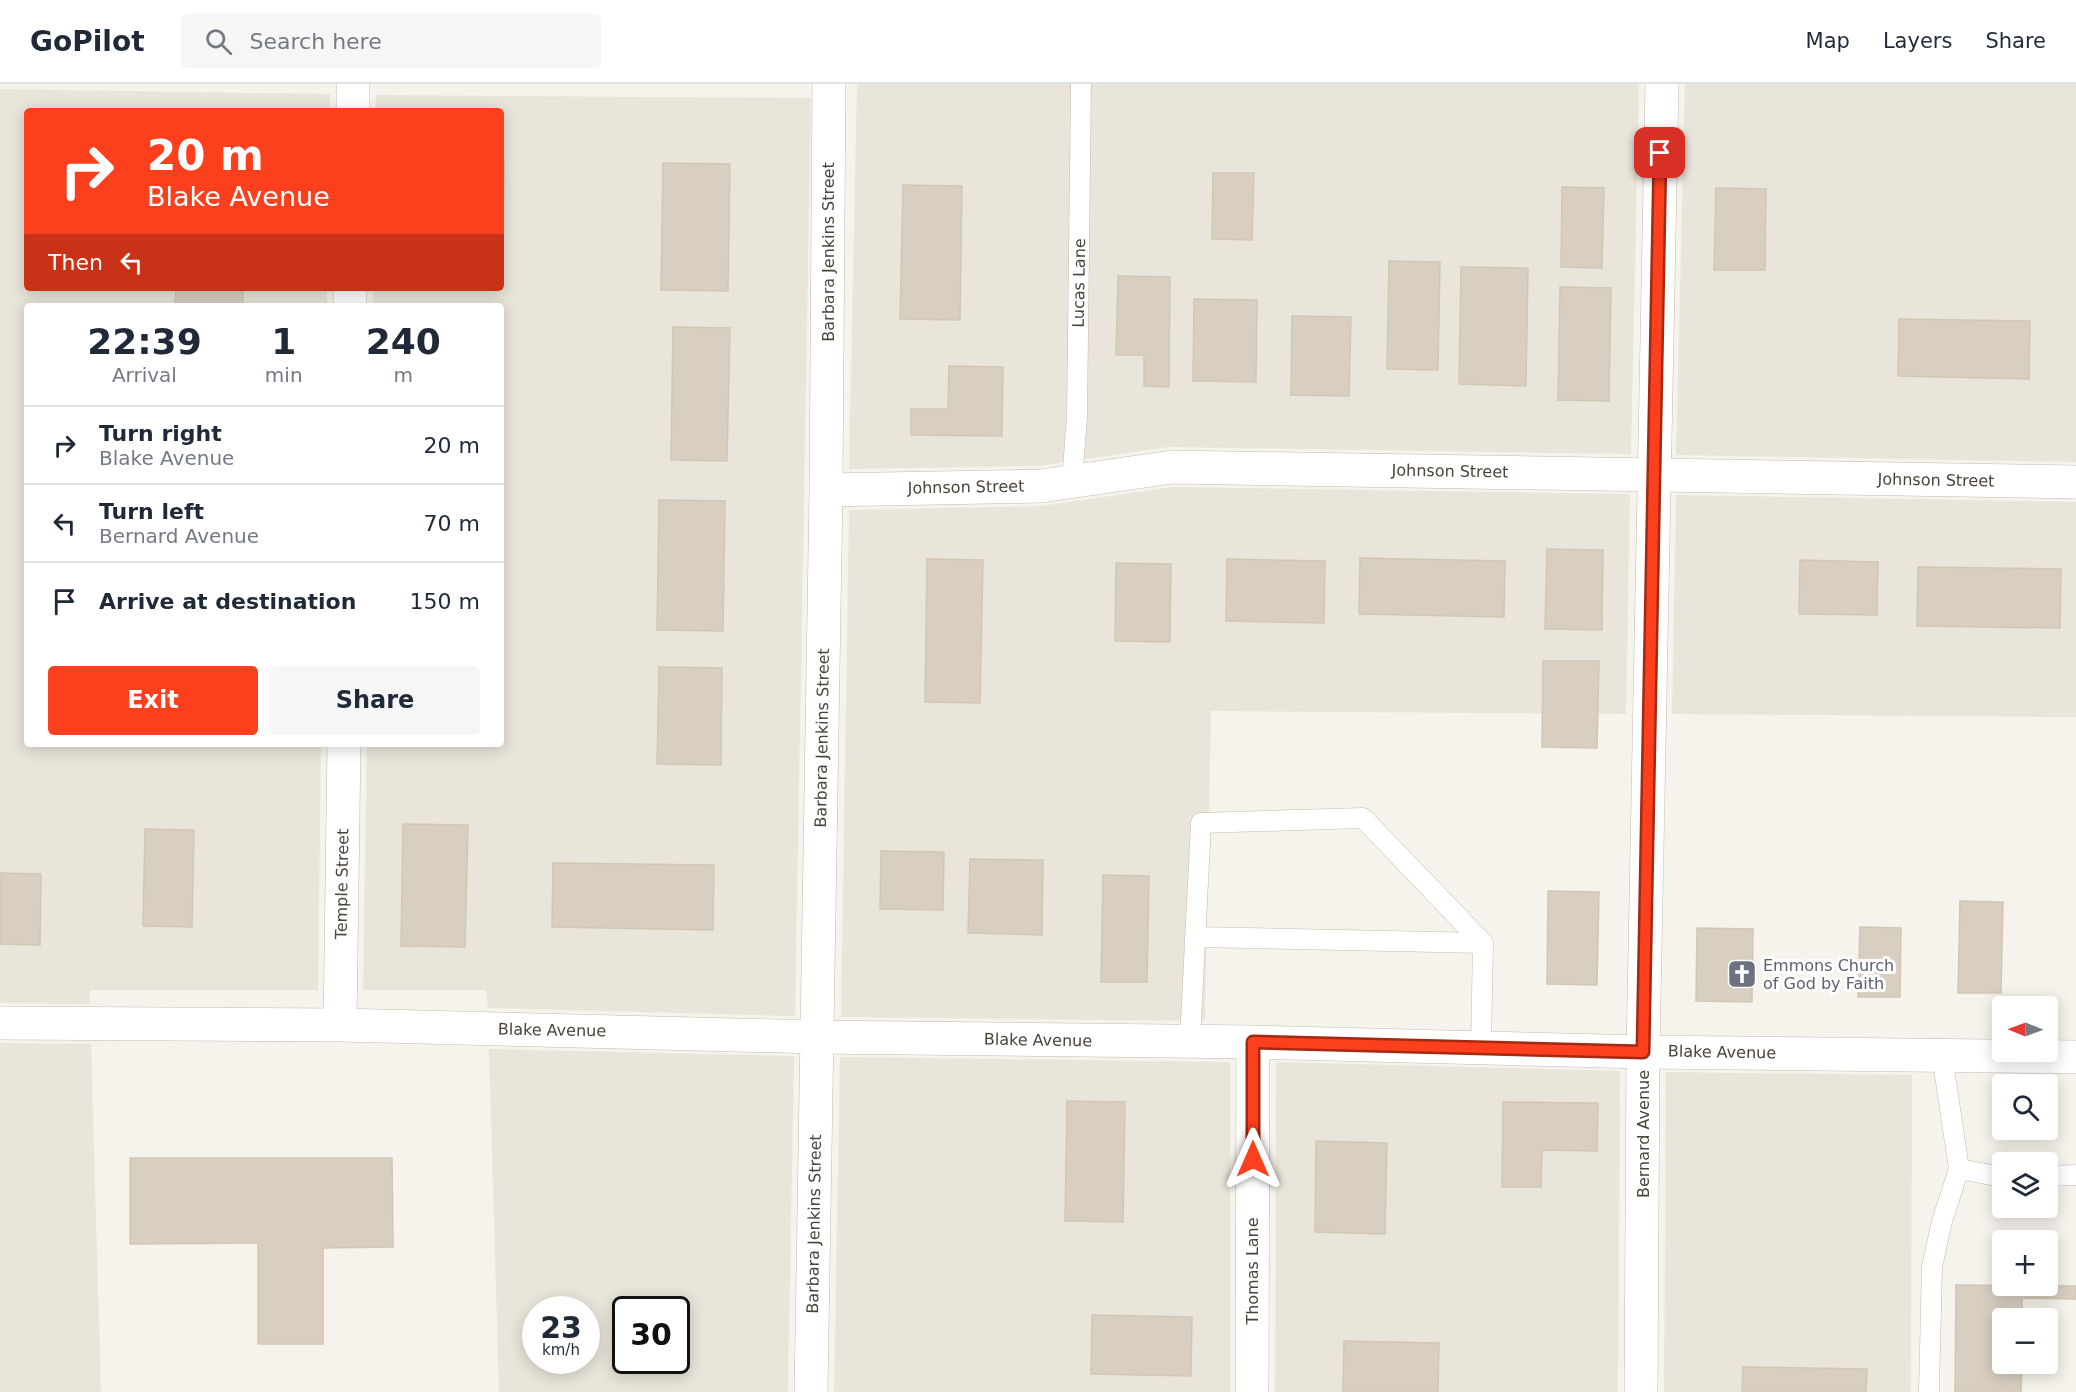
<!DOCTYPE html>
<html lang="en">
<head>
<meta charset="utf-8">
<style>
	body { margin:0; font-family:"DejaVu Sans",sans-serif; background:#f6f6f7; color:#1f2937; height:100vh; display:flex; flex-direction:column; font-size:22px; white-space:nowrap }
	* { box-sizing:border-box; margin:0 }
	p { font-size:20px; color:#747a83 }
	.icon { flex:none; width:33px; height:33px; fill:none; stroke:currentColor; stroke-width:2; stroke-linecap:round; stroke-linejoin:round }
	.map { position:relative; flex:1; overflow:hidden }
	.details { position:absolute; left:24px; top:219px; width:480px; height:444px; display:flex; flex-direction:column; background:#fff; border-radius:6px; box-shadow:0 3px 15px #0003 }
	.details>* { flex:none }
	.top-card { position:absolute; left:24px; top:24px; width:480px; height:183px; border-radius:6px; box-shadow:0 3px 15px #0003; background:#fc3f1d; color:#fff; overflow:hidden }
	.needle { width:39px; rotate:271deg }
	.fabs { position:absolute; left:1992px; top:912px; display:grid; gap:12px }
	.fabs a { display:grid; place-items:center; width:66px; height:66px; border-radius:6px; background:#fff; box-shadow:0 3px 15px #0003; font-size:30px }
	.speed { position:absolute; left:522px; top:1212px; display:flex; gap:12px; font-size:30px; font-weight:700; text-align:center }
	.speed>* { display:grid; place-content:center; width:78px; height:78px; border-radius:50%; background:#fff; box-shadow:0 3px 15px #0003; line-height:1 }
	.speed small { font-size:15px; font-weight:400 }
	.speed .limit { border:3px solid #111; border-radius:9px; background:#fff; color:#111 }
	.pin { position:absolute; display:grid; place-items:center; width:51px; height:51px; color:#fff; margin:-26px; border-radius:12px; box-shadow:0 3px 9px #0006 }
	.me { position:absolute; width:66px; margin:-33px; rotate:0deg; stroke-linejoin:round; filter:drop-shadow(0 0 4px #0008) }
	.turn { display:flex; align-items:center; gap:21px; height:126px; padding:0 24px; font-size:27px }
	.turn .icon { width:78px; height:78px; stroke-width:2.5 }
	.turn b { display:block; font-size:42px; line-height:51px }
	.then { display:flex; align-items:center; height:57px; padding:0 24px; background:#0003; gap:12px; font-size:22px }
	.eta { display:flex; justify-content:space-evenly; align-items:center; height:102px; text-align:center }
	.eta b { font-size:36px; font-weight:700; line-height:42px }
	.cta { display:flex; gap:12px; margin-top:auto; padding:12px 24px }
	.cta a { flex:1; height:69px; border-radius:6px; background:#fc3f1d; color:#fff; font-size:24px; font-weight:700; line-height:69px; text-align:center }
	.cta a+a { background:#f6f6f7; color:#1f2937 }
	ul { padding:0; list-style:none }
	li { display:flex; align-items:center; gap:18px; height:78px; padding:0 24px; border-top:2px solid #e0e1e3 }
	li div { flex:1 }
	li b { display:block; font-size:22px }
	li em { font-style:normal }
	header { display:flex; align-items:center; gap:36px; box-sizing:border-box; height:84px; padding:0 30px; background:#fff; border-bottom:2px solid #e0e1e3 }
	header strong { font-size:28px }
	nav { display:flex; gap:33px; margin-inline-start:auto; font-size:21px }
	.search { width:420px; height:54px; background:#f6f6f7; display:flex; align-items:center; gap:15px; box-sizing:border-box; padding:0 21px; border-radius:6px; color:#747a83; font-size:22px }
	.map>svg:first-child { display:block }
	.residential { fill:#eae5da; fill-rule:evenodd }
	.building { fill:#d8cfc1; stroke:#d3c7b4; stroke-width:1.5 }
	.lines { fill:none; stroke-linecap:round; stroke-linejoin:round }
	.lane-casing { stroke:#c2bbae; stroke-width:21 }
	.street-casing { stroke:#c2bbae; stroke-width:34 }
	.lane { stroke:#fff; stroke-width:20 }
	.street { stroke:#fff; stroke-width:33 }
	.route-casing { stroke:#a42913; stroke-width:15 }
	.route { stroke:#fc3f1d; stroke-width:10 }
	.labels { text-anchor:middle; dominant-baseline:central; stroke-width:6; stroke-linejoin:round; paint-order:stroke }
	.street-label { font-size:16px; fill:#4b4439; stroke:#fff }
	.worship-label { font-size:16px; fill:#5b616d; stroke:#fff; text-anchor:start }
</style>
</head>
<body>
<header>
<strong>GoPilot</strong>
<div class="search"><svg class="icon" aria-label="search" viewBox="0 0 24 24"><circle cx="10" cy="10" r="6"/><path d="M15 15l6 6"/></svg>Search here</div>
<nav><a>Map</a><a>Layers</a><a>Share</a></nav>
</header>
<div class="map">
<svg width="2076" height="1308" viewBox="0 0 2076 1308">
	<rect width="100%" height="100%" fill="#f6f3ec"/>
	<!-- residential -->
	<path class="residential" d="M 857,0 L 1639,0 L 1631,370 L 1168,363 L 1039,382 L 849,385 Z
		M 1685,0 L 2076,0 L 2076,378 L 1676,371 Z
		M 0,5 L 330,10 L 330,27 L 27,27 L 27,204 L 327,204 L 327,222 L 27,222 L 27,660 L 321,660 L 318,906 L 90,906 L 90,920 L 0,919 Z
		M 376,11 L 811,14 L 795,932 L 488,924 L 486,906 L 363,906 L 367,660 L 501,660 L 501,222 L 373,222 L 373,204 L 501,204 L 501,27 L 375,27 Z
		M 1173,403 L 1630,410 L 1626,630 L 1211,627 L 1205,937 L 841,933 L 849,426 L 1042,422 Z
		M 1676,411 L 2076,418 L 2076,633 L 1672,630 Z
		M 0,959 L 91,960 L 101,1308 L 0,1308 Z
		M 489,965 L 794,972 L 788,1308 L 499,1308 ZM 536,1226 L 586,1226 L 586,1276 L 536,1276 ZM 626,1226 L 676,1226 L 676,1276 L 626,1276 Z
		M 840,973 L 1230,978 L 1230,1308 L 834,1308 Z
		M 1276,978 L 1620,987 L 1618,1308 L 1275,1308 Z
		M 1666,988 L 1912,991 L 1911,1308 L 1664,1308 Z"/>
	<!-- building -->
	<path class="building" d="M 501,78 L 504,78 L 502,205 L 459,204 L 501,204 Z
		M 663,79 L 730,80 L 728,207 L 661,206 Z
		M 1213,89 L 1254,89 L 1252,156 L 1212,155 Z
		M 903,101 L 962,102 L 960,236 L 900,235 Z
		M 1562,103 L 1604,104 L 1602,184 L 1561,183 Z
		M 1716,104 L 1766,105 L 1765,186 L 1714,186 Z
		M 1389,177 L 1440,178 L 1438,286 L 1387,285 Z
		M 1461,183 L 1528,184 L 1526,302 L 1459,300 Z
		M 1118,192 L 1170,193 L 1169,303 L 1144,302 L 1144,271 L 1116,271 Z
		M 1560,203 L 1611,204 L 1609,317 L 1558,316 Z
		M 176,204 L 243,204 L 243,222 L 175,222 Z
		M 1194,215 L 1257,216 L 1256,298 L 1193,297 Z
		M 1292,232 L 1351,233 L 1349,312 L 1291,311 Z
		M 1899,235 L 2030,237 L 2029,295 L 1898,292 Z
		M 501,243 L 502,243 L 501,319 Z
		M 673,243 L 730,244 L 727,377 L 671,376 Z
		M 949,282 L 1003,283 L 1002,352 L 911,351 L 911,325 L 948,325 Z
		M 659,416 L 725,417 L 723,547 L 657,546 Z
		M 1547,465 L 1603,466 L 1602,546 L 1545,545 Z
		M 1360,474 L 1505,477 L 1504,533 L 1359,530 Z
		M 927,475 L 983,476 L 980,619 L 925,618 Z
		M 1227,475 L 1325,477 L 1324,539 L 1226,537 Z
		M 1800,476 L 1878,478 L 1877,531 L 1799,530 Z
		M 1116,479 L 1171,480 L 1170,558 L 1115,557 Z
		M 1918,483 L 2061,485 L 2060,544 L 1917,542 Z
		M 1543,577 L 1599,577 L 1597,664 L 1542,663 Z
		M 659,583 L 722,584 L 721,681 L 657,680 Z
		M 403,740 L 468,741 L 465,863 L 401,862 Z
		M 145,745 L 194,746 L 192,843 L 143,842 Z
		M 881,767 L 944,768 L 943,826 L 880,825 Z
		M 970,775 L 1043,776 L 1042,851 L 968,849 Z
		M 553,779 L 714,781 L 713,846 L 552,843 Z
		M 0,789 L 41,790 L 40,861 L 0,860 Z
		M 1103,791 L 1149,792 L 1147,898 L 1101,898 Z
		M 1548,807 L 1599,808 L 1597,901 L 1547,900 Z
		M 1960,817 L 2003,818 L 2001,909 L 1958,909 Z
		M 1860,843 L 1901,844 L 1900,913 L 1858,913 Z
		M 1697,844 L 1753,845 L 1752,918 L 1696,917 Z
		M 1067,1017 L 1125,1018 L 1123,1138 L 1065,1137 Z
		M 1503,1018 L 1598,1019 L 1597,1067 L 1542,1066 L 1541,1103 L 1502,1103 Z
		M 1316,1057 L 1387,1059 L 1385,1150 L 1315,1148 Z
		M 130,1074 L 392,1074 L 393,1163 L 323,1164 L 323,1260 L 258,1260 L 258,1159 L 130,1160 Z
		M 1956,1201 L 2076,1202 L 2076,1215 L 2022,1214 L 2022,1234 L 2002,1234 L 2002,1280 L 2022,1280 L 2021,1308 L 1955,1308 Z
		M 1092,1231 L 1192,1233 L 1191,1292 L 1091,1290 Z
		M 1344,1257 L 1439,1259 L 1438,1308 L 1343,1308 Z
		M 1743,1283 L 1867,1285 L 1866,1308 L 1742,1308 Z"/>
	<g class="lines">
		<!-- lane casing -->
		<g class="lane-casing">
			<path id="lane" d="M 1072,397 L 1077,333 L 1081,0
				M 1195,853 L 1483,859
				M 1190,957 L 1201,739 L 1363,734 L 1483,859 L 1481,964
				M 1959,1085 L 2002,1093
				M 2048,1092 L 2076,1091
				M 1929,1308 L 1932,1183 L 1942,1137 L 1959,1085 L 1942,971"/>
		</g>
		<!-- street casing -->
		<g class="street-casing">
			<path id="street" d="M 353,27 L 353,0
				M 350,222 L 350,204
				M 826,406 L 1041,402 L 1172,383 L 2076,398
				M 0,939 L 340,941 L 817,953 L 1253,958 L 1643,968 L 2076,973
				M 340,941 L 344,660
				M 811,1308 L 826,406 L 829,0
				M 1252,1308 L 1253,958
				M 1641,1308 L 1643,968 L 1662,0"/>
		</g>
		<!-- lane -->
		<use href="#lane" class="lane"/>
		<!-- street -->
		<use href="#street" class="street"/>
	</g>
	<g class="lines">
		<!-- route casing -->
		<g class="route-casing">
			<path id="route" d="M 1253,1075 L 1253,958 L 1643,968 L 1660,69"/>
		</g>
		<!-- route -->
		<use href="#route" class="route"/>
	</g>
	<!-- icons -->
	<defs>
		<g id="church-square" transform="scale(1.5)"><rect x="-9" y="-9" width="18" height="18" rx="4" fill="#6b7280" stroke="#fff"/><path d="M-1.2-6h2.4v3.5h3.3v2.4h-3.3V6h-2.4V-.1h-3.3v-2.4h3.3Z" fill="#fff"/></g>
	</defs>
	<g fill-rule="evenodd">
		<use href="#church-square" x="1742" y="890"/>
	</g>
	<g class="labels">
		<!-- street labels -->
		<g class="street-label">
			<text transform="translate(828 168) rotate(-90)">Barbara Jenkins Street</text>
			<text transform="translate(1079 199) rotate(-89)">Lucas Lane</text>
			<text transform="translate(1450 387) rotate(1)">Johnson Street</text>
			<text transform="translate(1936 396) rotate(1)">Johnson Street</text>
			<text transform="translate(966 403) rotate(-1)">Johnson Street</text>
			<text transform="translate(822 654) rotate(-89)">Barbara Jenkins Street</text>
			<text transform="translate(342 800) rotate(-89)">Temple Street</text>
			<text transform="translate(552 946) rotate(1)">Blake Avenue</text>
			<text transform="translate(1038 956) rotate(1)">Blake Avenue</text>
			<text transform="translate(1722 968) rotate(1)">Blake Avenue</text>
			<text transform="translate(1643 1050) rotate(-90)">Bernard Avenue</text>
			<text transform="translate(814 1140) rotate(-89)">Barbara Jenkins Street</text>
			<text transform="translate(1252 1187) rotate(-90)">Thomas Lane</text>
		</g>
		<!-- worship labels -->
		<g class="worship-label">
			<text x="1763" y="881">Emmons Church<tspan x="1763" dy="18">of God by Faith</tspan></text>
		</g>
	</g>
</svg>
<div class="fabs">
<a><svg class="needle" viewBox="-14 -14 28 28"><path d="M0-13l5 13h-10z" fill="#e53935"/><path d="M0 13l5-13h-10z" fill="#747a83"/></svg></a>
<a><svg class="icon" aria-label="search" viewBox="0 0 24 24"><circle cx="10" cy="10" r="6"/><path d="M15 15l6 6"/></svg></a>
<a><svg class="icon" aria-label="layers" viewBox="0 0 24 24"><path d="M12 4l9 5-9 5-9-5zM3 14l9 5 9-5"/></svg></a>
<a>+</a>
<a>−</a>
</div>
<div class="speed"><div>23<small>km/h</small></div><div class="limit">30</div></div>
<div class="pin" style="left:1660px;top:69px;background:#d93025"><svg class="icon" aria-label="arrive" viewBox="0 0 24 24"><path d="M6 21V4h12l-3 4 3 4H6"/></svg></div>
<svg class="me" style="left:1253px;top:1075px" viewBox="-20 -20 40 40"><path d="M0-17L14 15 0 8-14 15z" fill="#fc3f1d" stroke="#fff" stroke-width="4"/></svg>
<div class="top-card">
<div class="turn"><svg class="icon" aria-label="right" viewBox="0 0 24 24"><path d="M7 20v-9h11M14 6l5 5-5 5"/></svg><div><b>20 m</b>Blake Avenue</div></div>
<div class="then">Then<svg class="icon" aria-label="left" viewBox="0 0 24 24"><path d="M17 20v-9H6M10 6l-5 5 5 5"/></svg></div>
</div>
<section class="details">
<div class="eta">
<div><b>22:39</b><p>Arrival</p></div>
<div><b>1</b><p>min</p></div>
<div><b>240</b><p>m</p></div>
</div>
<ul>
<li><svg class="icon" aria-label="right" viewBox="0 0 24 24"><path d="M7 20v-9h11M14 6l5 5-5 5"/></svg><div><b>Turn right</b><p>Blake Avenue</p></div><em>20 m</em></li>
<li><svg class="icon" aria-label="left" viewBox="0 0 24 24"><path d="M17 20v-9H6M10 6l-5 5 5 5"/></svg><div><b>Turn left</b><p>Bernard Avenue</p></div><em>70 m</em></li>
<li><svg class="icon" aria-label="arrive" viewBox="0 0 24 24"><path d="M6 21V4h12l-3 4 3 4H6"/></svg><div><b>Arrive at destination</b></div><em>150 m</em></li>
</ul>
<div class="cta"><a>Exit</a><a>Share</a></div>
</section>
</div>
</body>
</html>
